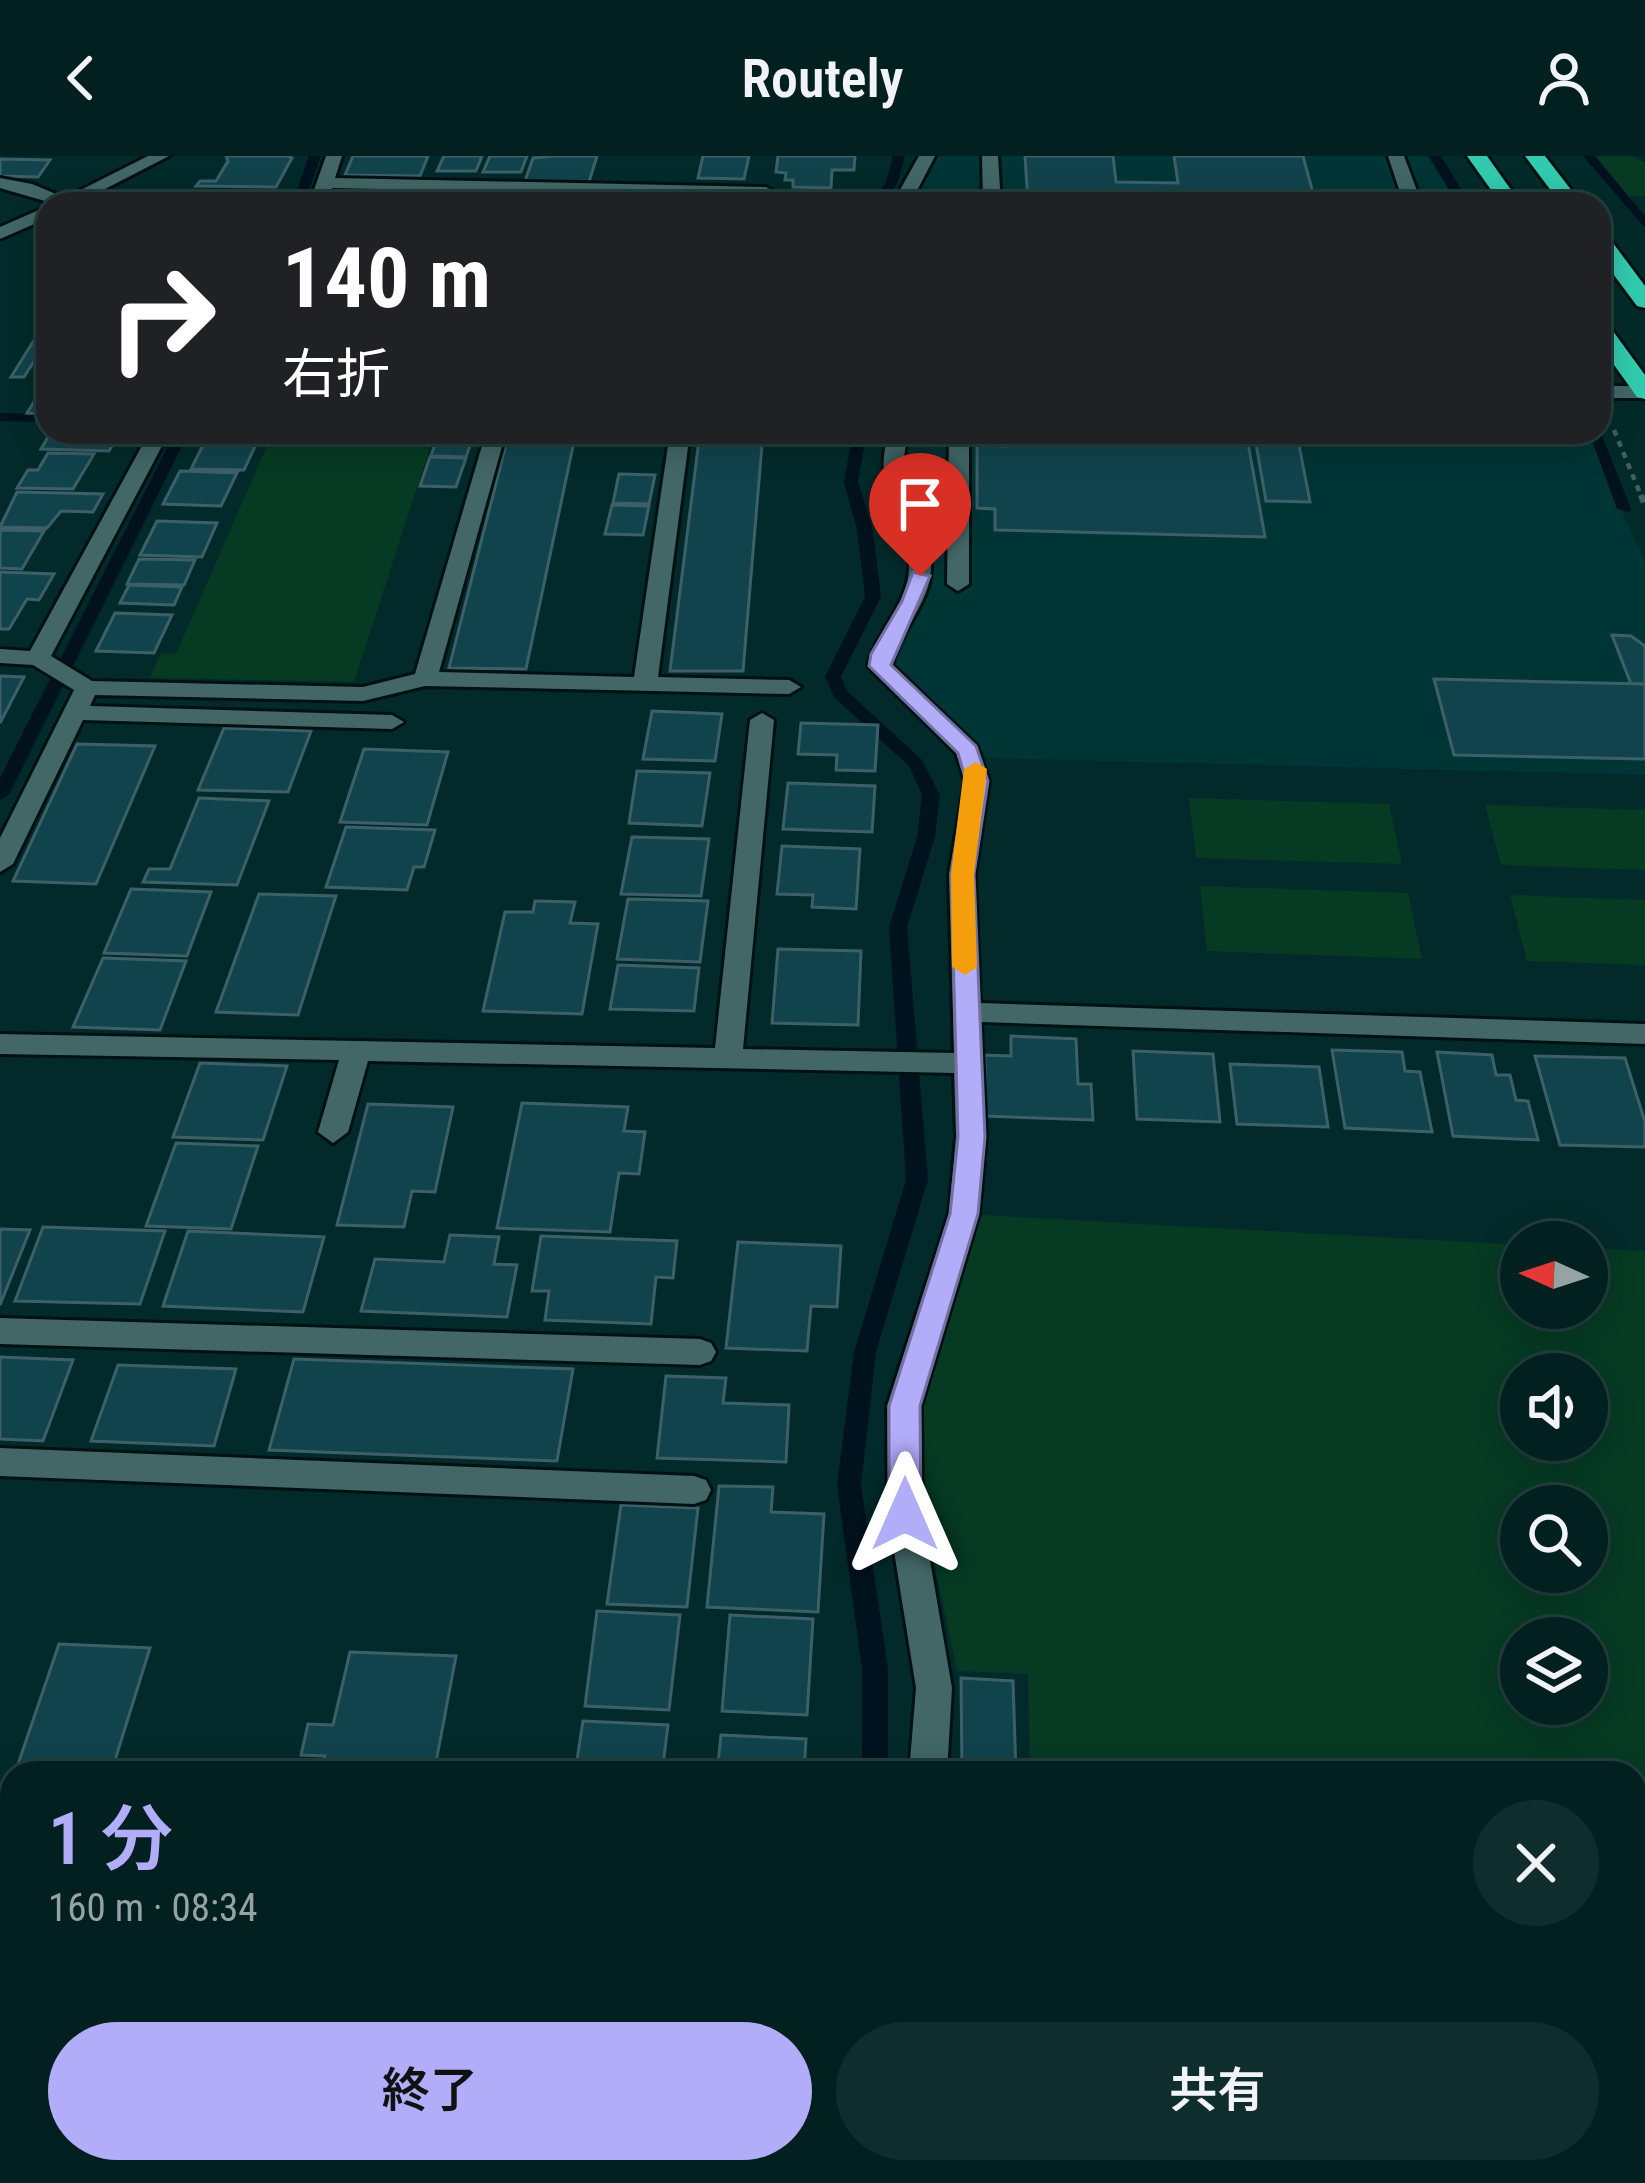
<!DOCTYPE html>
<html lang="ja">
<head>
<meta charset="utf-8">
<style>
	body { margin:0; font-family:"Roboto Condensed","Noto Sans JP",sans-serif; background:#102d2d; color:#f1f3f6; height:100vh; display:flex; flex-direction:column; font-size:45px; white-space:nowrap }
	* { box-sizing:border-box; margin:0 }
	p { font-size:39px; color:#96a3a5 }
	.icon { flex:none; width:66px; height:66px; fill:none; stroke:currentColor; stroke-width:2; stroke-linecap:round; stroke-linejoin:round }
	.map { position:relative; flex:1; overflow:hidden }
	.details { position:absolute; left:0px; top:1605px; width:1647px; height:423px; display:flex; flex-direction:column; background:#022020; border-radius:36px 36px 0 0; box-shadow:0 6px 30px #0003,0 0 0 3px #233e3e }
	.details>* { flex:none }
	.hud { position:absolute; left:36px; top:36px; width:1575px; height:252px; border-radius:36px; box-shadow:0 6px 30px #0003,0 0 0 3px #233e3e; background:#202124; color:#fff; overflow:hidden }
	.needle { width:78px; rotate:273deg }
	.tools { position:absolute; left:1500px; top:1065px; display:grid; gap:24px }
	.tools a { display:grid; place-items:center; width:108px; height:108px; border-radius:50%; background:#022020; box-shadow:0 6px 30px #0003,0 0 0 3px #233e3e; font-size:60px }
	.pin { position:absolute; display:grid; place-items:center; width:102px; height:102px; color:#fff; margin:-123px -51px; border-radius:50% 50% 50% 0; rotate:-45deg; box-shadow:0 0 12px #0007 }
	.pin .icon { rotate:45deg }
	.me { position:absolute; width:132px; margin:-66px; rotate:0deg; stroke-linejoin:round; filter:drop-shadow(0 0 9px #0008) }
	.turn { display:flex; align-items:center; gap:42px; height:252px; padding:0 48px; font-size:54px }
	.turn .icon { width:156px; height:156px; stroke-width:2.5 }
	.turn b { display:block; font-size:84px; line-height:102px }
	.round { display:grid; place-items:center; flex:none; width:126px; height:126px; border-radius:63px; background:#102d2d }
	.overview { display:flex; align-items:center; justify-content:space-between; height:204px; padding:0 48px }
	h1 { font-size:72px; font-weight:600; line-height:90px; color:#b2adf9 }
	.button { display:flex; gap:24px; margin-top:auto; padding:24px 48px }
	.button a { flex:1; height:138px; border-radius:72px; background:#b2adf9; color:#111; font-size:48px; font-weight:600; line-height:138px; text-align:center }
	.button a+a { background:#102d2d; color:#f1f3f6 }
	header { display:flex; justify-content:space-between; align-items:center; height:156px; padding:0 48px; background:#022020; font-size:54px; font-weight:600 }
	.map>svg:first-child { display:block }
	.built { fill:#003535 }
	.green { fill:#063a23; fill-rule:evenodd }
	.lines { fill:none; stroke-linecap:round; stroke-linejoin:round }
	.stream { fill:#00121e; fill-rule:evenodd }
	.building { fill:#11434d; stroke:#3d6068; stroke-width:3 }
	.lane-casing { stroke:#001112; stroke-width:6 }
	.street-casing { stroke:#001112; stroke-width:6 }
	.secondary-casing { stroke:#001112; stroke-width:6 }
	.highway-casing { stroke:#001112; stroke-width:6 }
	.path-far1 { stroke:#406161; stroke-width:4.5; stroke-dasharray:6 6; stroke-linecap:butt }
	.path { stroke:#406161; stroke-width:6; stroke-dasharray:8 8; stroke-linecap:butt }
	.lane { fill:#426766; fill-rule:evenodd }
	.street { fill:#426766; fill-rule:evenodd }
	.secondary { fill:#426766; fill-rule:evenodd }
	.highway { fill:#32caae; fill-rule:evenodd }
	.route { fill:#b2adf9; stroke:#7470a2; stroke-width:3 }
	.slow { fill:#f59e0b }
</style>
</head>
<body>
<header><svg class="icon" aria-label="back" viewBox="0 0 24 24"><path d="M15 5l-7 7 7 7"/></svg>Routely<svg class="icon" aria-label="person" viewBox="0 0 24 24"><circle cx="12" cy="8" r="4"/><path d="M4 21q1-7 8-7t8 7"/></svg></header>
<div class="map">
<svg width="1645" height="2027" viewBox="0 0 1645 2027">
	<rect width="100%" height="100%" fill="#032a2a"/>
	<!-- built -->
	<path class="built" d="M 937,0 L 1427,0 L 1457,48 L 908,48 Z
		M 908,276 L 1587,276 L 1645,407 L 1645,619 L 987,602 L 895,510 L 933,421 L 931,397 L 901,315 Z"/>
	<!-- green -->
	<path class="green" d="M 1595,0 L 1632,0 L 1645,7 L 1645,40 L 1627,40 Z
		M 273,276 L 435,276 L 354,526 L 150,522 L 160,498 L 176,498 Z
		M 1189,642 L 1389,648 L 1402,708 L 1196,702 Z
		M 1485,649 L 1645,654 L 1645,714 L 1501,709 Z
		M 1200,730 L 1408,737 L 1422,803 L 1207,795 Z
		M 1510,739 L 1645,744 L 1645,809 L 1527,805 Z
		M 981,1059 L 1521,1089 L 1521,1152 L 1587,1152 L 1587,1092 L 1645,1095 L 1645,2027 L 1288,2027 L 1287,2016 L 1635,2016 L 1635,1617 L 1030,1617 L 1028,1518 L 957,1515 L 924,1358 L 920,1251 ZM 1521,1218 L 1587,1218 L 1587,1284 L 1521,1284 ZM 1521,1350 L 1587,1350 L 1587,1416 L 1521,1416 ZM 1521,1482 L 1587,1482 L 1587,1548 L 1521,1548 Z"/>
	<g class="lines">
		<!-- stream -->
		<path class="stream" d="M 309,0 L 321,0 L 304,48 L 292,48 Z
			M 893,0 L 905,0 L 898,26 L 883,48 L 871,48 L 886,26 Z
			M 1429,0 L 1441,0 L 1470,48 L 1458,48 Z
			M 1583,0 L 1595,0 L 1645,60 L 1645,72 Z
			M 0,257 L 48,258 L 48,266 L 0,265 Z
			M 1599,272 L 1631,353 L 1629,356 L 1617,353 L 1589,276 L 1599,276 Z
			M 175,276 L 189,276 L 9,639 L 0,644 L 0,622 Z
			M 860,276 L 874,276 L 864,292 L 858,326 L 873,374 L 881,441 L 841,521 L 847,535 L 922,604 L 940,639 L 935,681 L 907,771 L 928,1024 L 876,1196 L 861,1329 L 888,1513 L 888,1617 L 862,1617 L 862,1513 L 837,1329 L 854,1196 L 906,1024 L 889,771 L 917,681 L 922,639 L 909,610 L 834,541 L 825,521 L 865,441 L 857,374 L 844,326 L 850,292 Z
			M 818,2016 L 848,2016 L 847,2027 L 817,2027 Z"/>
	</g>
	<!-- building -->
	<path class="building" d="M 226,0 L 287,0 L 292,2 L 276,31 L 196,30 L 200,25 L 216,25 L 228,5 Z
		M 353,0 L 428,0 L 420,20 L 345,19 Z
		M 444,0 L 482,0 L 476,15 L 437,15 Z
		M 490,0 L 527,0 L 521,16 L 483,16 Z
		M 554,0 L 597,0 L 589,26 L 525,25 L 533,2 Z
		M 703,0 L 749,0 L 744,23 L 698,22 Z
		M 778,0 L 855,0 L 854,14 L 832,14 L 831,32 L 793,31 L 793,24 L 785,24 L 786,17 L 776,16 Z
		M 1025,0 L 1113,0 L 1116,26 L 1178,27 L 1174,0 L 1303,0 L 1316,48 L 1028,48 Z
		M 0,3 L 50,4 L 38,21 L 0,20 Z
		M 344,34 L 423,36 L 418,48 L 337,48 Z
		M 509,36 L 560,37 L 556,48 L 505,48 Z
		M 431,39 L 482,40 L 479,48 L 427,48 Z
		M 41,173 L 48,173 L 48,183 L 24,221 L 11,221 Z
		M 48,223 L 48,258 L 27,257 Z
		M 51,276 L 140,276 L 137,281 L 117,281 L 109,295 L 41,293 Z
		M 439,276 L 475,276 L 466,301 L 431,300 Z
		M 509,276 L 576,276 L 526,513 L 449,512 Z
		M 700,276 L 763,277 L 743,515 L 670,515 Z
		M 1006,276 L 1246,276 L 1265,381 L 995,374 L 995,353 L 977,352 L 977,289 L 1006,290 Z
		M 206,283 L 258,284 L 244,314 L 191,313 Z
		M 1256,288 L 1299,289 L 1310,346 L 1266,345 Z
		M 48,297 L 94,298 L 73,333 L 17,332 L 28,314 L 38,314 Z
		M 430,301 L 466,302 L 456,331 L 420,330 Z
		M 180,315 L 237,317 L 221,350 L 163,348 Z
		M 619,318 L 655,319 L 649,348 L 613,347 Z
		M 17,336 L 103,338 L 93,356 L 61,355 L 47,372 L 0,371 Z
		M 612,349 L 649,350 L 643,379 L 605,378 Z
		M 157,365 L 217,367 L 202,401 L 140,399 Z
		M 0,374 L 44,375 L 22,413 L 0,412 Z
		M 139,403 L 195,404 L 184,429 L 127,428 Z
		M 0,416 L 54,418 L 39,444 L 27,443 L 9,473 L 0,473 Z
		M 129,429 L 182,431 L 174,449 L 120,447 Z
		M 115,457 L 172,459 L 154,497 L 96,495 Z
		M 1612,479 L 1631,480 L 1645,490 L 1645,528 L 1631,528 Z
		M 0,520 L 24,521 L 0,567 Z
		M 1434,523 L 1645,528 L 1645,603 L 1454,599 Z
		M 652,555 L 722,558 L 715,605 L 643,603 Z
		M 801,567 L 878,569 L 875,615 L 836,614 L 837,599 L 798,598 Z
		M 224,572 L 311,575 L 288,636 L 198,634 Z
		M 77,588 L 155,590 L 96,728 L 13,725 Z
		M 364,593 L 448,596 L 427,669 L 340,666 Z
		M 637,615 L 710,617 L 702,670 L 629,667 Z
		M 788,627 L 875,630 L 872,676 L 783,673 Z
		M 199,642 L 269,645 L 237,729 L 143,726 L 149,713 L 170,713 Z
		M 346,671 L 435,674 L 424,711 L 414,711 L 407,734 L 326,731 Z
		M 632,681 L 709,683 L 701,740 L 621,738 Z
		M 782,690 L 860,693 L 856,753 L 812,751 L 813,739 L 777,738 Z
		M 131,733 L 211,736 L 187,800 L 104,797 Z
		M 259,738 L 336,740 L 298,859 L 216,856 Z
		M 628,743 L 708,745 L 700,806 L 617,803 Z
		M 535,745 L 575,746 L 570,767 L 598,768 L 582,858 L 483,855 L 505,756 L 533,756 Z
		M 778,793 L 861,795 L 858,869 L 772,867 Z
		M 103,802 L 186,805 L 160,874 L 73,871 Z
		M 618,809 L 699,812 L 694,855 L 610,853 Z
		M 1011,880 L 1076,883 L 1078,928 L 1091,928 L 1093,964 L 985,960 L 985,899 L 1011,900 Z
		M 1332,894 L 1402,896 L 1405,915 L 1420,916 L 1432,976 L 1345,972 Z
		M 1133,895 L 1213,898 L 1220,966 L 1137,963 Z
		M 1437,896 L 1492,899 L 1496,919 L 1510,919 L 1516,944 L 1528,945 L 1538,984 L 1453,980 Z
		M 1535,900 L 1625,902 L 1645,966 L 1645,991 L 1560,989 Z
		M 200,907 L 287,910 L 263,984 L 173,981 Z
		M 1230,908 L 1319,911 L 1328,971 L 1237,968 Z
		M 522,947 L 628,951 L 624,975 L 645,976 L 639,1018 L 619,1017 L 610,1076 L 497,1072 Z
		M 368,948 L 453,951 L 435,1036 L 412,1035 L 404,1071 L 337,1069 Z
		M 176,987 L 258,990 L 231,1073 L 146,1070 Z
		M 43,1071 L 165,1075 L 140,1148 L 15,1145 Z
		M 0,1073 L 30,1074 L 0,1149 Z
		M 188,1075 L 324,1081 L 303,1156 L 163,1150 Z
		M 450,1079 L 499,1081 L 494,1108 L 517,1109 L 507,1161 L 361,1155 L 375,1103 L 444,1106 Z
		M 541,1080 L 677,1085 L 673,1122 L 656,1121 L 651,1168 L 545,1164 L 549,1135 L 532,1135 Z
		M 738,1086 L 841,1090 L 837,1151 L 811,1150 L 807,1195 L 726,1192 Z
		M 0,1201 L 73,1204 L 43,1285 L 0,1283 Z
		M 294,1203 L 573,1213 L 557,1305 L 269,1294 Z
		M 118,1209 L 236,1213 L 214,1290 L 91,1285 Z
		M 666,1220 L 726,1222 L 723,1247 L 789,1249 L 786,1306 L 657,1302 Z
		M 719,1330 L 773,1331 L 771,1356 L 824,1358 L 818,1456 L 707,1451 Z
		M 621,1349 L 698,1352 L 687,1451 L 607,1448 Z
		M 597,1455 L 680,1459 L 669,1554 L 585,1550 Z
		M 730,1459 L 813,1463 L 807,1559 L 722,1555 Z
		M 59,1488 L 150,1492 L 111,1617 L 15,1617 Z
		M 350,1496 L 456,1500 L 434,1617 L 322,1617 L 325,1600 L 301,1599 L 308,1568 L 333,1569 Z
		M 961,1522 L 1013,1525 L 1016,1617 L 962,1617 Z
		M 583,1565 L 668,1569 L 662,1617 L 575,1617 Z
		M 721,1579 L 806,1583 L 804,1617 L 717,1617 Z
		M 12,1625 L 12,1940 L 0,1979 L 0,1660 Z
		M 203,2016 L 358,2016 L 356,2027 L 200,2027 Z
		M 528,2016 L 671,2016 L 670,2027 L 526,2027 Z
		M 997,2016 L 1241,2016 L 1242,2027 L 998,2027 Z"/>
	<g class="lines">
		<!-- lane casing -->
		<g class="lane-casing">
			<path id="lane" d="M 982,0 L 998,0 L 1001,48 L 983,48 Z
				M 1388,0 L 1404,0 L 1422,48 L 1404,48 Z
				M 1599,230 L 1645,230 L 1645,242 L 1599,242 Z
				M 949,276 L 969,276 L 969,428 L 958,435 L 947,428 Z"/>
		</g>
		<!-- street casing -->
		<g class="street-casing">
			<path id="street" d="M 326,0 L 342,0 L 335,22 L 766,31 L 775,36 L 766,41 L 332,32 L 327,48 L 309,48 Z
				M 919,0 L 935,0 L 910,48 L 892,48 Z
				M 0,22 L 32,28 L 75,46 L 55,48 L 0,32 Z
				M 170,276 L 206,276 L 162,290 L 51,500 L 92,525 L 363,531 L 415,518 L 486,276 L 506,276 L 439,516 L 634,521 L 670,276 L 690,276 L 658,521 L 789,524 L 801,531 L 789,538 L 425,530 L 363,545 L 95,539 L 90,550 L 392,559 L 404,566 L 392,573 L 83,564 L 13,708 L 0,716 L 0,682 L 74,534 L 33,509 L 0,507 L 0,493 L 30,495 L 144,286 Z
				M 889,276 L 909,276 C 890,341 932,357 931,413 C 930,448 899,475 892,509 L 977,590 L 989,625 L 975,718 L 980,847 L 1645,868 L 1645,888 L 981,866 L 986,981 L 979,1058 L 921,1250 L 922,1358 L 952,1532 L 947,1617 L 909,1617 L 916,1532 L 888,1358 L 887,1250 L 949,1058 L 956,981 L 954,917 L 368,905 L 348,976 L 333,987 L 318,976 L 339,904 L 0,898 L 0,878 L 715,892 L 750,564 L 762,557 L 774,564 L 743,893 L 954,897 L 949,718 L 965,625 L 956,597 L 868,510 C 876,476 907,449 909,414 C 911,358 869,341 889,276 Z
				M 0,1162 L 700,1183 L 711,1187 L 716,1196 L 711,1205 L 700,1209 L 0,1188 Z
				M 0,1292 L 694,1320 L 706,1324 L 711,1334 L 706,1344 L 694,1348 L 0,1320 Z
				M 878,2016 L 922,2016 L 920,2027 L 876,2027 Z"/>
		</g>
		<!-- secondary casing -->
		<g class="secondary-casing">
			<path id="secondary" d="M 148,0 L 169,0 L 76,48 L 53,48 Z
				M 48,50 L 48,62 L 0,83 L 0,71 Z"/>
		</g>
		<!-- highway casing -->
		<g class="highway-casing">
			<path id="highway" d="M 1467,0 L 1487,0 L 1521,48 L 1501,48 Z
				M 1525,0 L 1545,0 L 1582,48 L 1561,48 Z
				M 1599,78 L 1607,79 L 1645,130 L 1645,152 L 1637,150 L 1599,99 Z
				M 1599,165 L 1607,167 L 1645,219 L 1645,243 L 1637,241 L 1599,188 Z"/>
		</g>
		<!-- path-far1 -->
		<path class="path-far1" d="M 1614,274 L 1642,342"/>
		<!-- path -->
		<path class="path" d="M 1641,339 L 1645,350"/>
		<!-- lane -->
		<use href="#lane" class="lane"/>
		<!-- street -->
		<use href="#street" class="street"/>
		<!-- secondary -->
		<use href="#secondary" class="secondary"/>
		<!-- highway -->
		<use href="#highway" class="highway"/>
	</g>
	<!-- route -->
	<path class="route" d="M 913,416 L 930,420 L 891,509 L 976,590 L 988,625 L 974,718 L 985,981 L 978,1058 L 920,1250 L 921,1358 L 916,1368 L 905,1372 L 894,1368 L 889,1358 L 889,1250 L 950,1058 L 958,981 L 951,718 L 966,625 L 958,597 L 869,510 L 871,498 L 902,445 Z"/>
	<!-- slow -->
	<path class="slow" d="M 976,606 L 987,613 L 974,718 L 977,811 L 965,819 L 952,811 L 951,718 L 964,613 Z"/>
</svg>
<div class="tools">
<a><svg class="needle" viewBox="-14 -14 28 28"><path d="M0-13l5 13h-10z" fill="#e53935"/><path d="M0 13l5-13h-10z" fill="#96a3a5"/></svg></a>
<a><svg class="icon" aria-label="sound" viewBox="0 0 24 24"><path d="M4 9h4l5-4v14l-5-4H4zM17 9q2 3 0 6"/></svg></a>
<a><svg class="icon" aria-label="search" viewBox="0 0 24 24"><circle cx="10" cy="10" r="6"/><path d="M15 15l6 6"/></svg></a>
<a><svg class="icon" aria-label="layers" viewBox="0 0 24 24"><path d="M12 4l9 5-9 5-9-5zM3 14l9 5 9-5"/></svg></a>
</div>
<div class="pin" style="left:920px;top:420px;background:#d93025"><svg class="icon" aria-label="arrive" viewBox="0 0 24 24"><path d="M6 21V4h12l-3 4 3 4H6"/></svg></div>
<svg class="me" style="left:905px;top:1358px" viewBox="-20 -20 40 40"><path d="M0-17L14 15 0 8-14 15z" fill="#b2adf9" stroke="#fff" stroke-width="4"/></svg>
<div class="hud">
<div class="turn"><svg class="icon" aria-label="right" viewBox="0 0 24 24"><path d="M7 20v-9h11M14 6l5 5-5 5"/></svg><div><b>140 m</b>右折</div></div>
</div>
<section class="details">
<div class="overview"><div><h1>1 分</h1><p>160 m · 08:34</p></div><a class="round"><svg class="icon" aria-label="close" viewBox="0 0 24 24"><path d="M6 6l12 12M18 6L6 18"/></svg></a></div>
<div class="button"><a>終了</a><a>共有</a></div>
</section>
</div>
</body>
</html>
